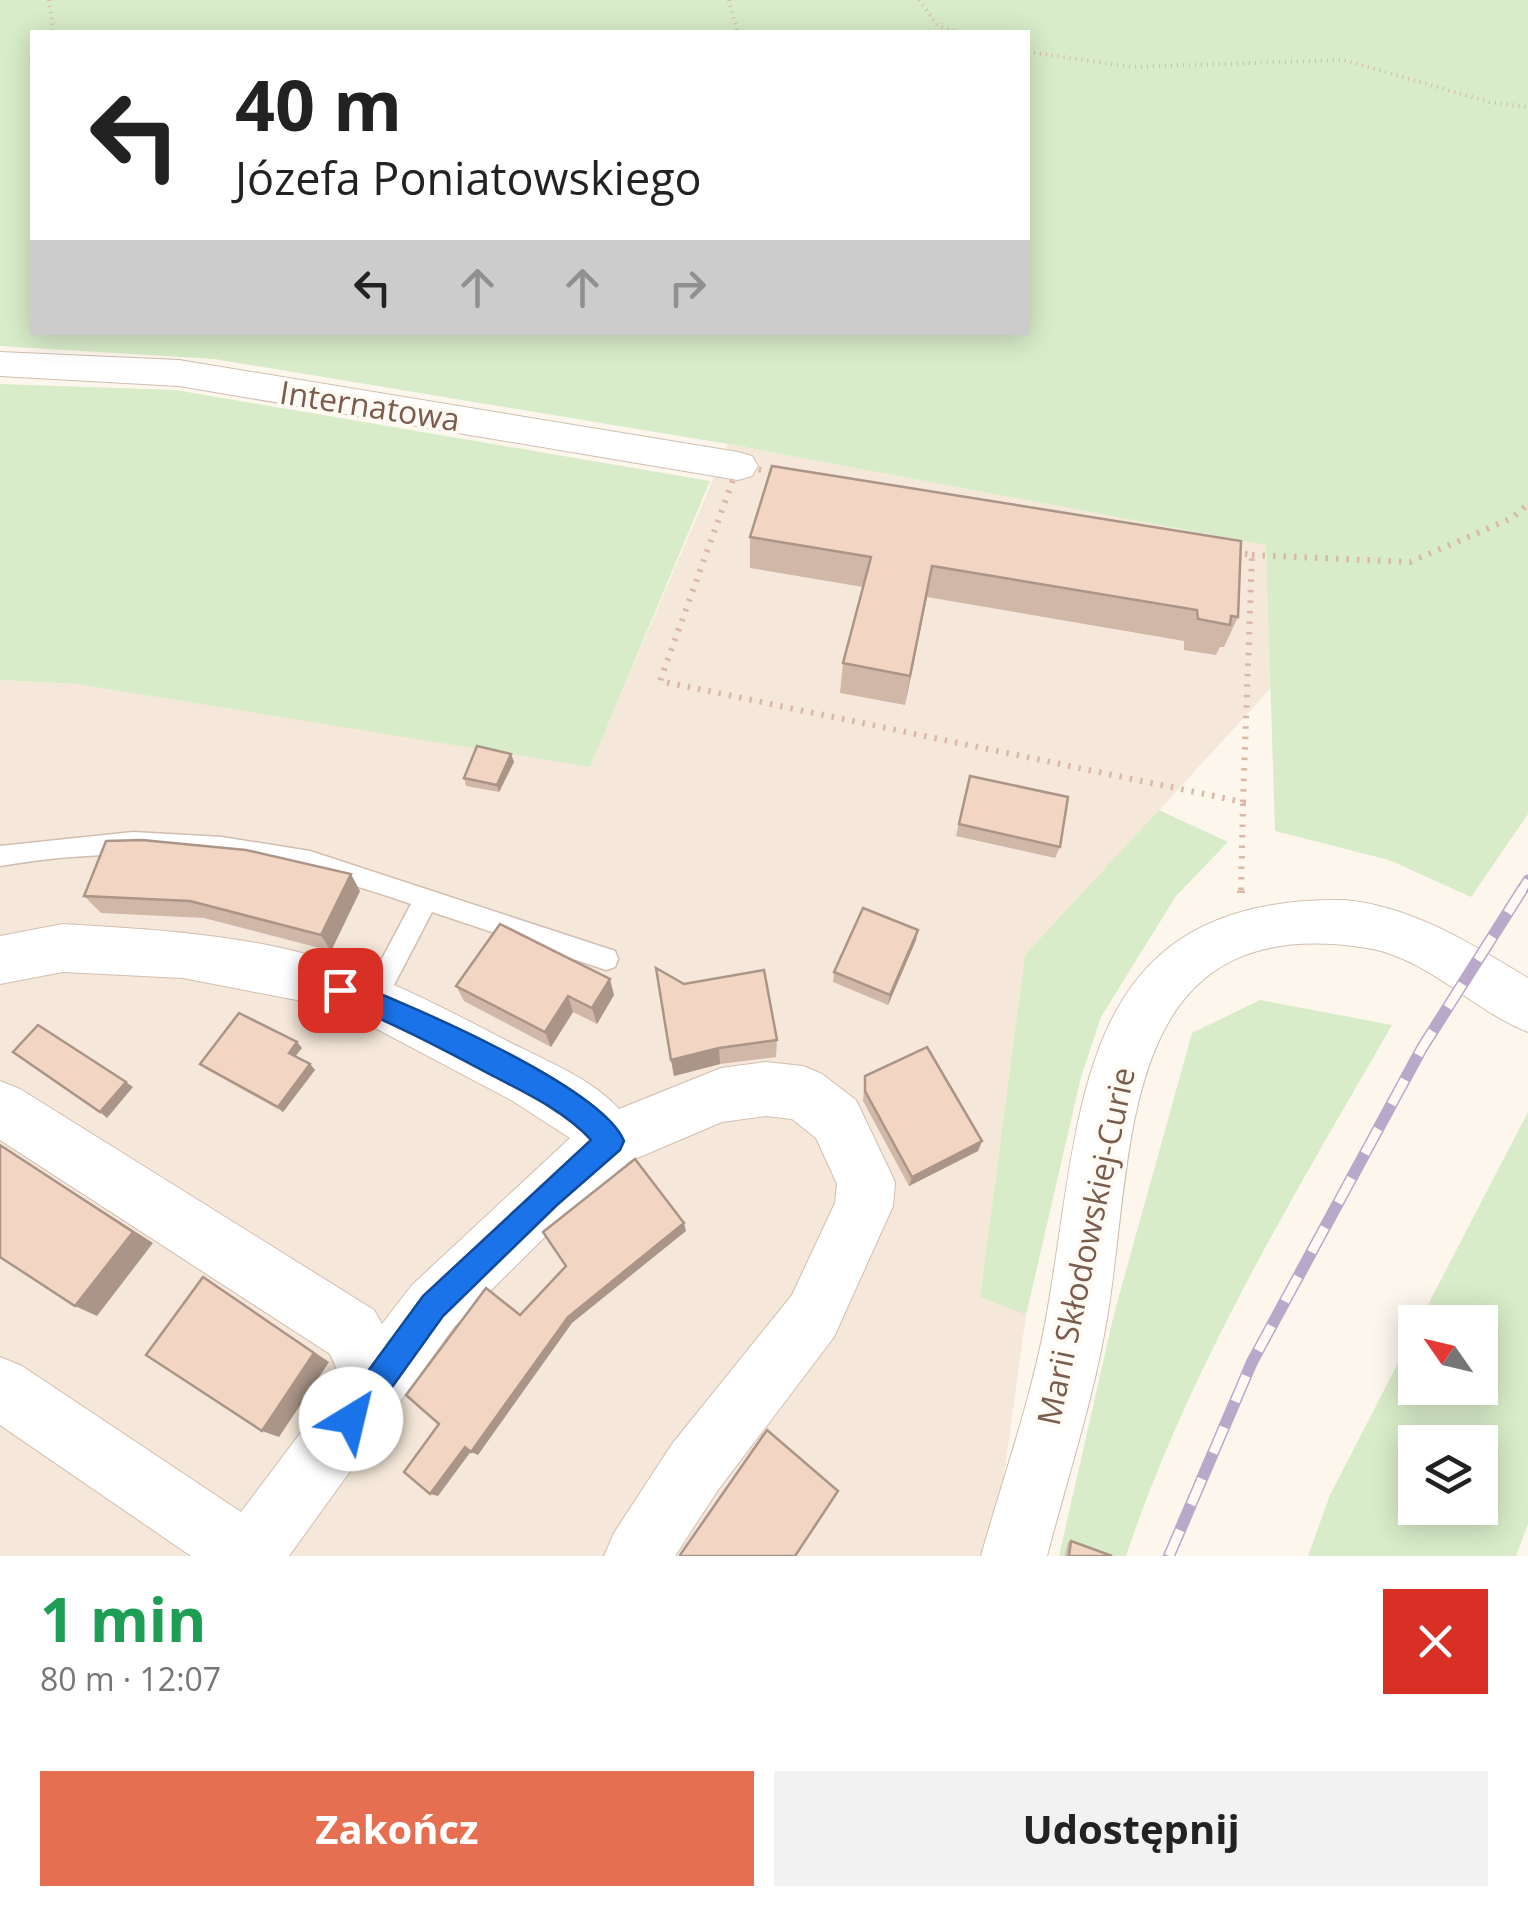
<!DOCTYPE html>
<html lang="pl">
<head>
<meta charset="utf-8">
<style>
	body { margin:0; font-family:"Open Sans",sans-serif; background:#f2f2f2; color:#222; height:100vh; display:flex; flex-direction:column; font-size:38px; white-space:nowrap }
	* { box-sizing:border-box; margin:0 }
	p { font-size:32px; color:#767676 }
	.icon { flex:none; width:55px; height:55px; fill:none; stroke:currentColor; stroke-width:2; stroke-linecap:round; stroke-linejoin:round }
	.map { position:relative; height:1556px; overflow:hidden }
	.sheet { display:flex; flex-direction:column; background:#fff; flex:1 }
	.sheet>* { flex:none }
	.guide { position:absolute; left:30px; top:30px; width:1000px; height:305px; border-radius:0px; box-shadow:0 5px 25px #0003; background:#fff; color:#222; overflow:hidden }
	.needle { width:65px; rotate:304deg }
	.fabs { position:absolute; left:1398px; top:1305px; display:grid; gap:20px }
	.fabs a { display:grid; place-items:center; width:100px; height:100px; border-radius:0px; background:#fff; box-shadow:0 5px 25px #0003; font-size:50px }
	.pin { position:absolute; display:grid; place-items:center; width:85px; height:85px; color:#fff; margin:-42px; border-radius:20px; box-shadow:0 5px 15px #0006 }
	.me { position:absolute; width:110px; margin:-55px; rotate:36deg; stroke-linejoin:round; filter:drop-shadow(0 0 8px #0008) }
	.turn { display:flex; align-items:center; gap:35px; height:210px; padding:0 40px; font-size:45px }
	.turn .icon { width:130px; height:130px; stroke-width:2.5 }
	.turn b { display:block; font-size:70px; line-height:85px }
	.lanes { display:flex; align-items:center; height:95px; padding:0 40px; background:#0003; justify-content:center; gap:50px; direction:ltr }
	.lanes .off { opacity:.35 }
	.round { display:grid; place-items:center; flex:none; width:105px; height:105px; border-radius:0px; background:#f2f2f2 }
	.summary { display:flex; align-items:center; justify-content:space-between; height:170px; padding:0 40px }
	h1 { font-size:60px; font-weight:700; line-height:75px; color:#1e9e55 }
	.button { display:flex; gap:20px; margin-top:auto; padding:20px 40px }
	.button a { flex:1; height:115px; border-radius:0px; background:#e76f51; color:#fff; font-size:40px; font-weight:700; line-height:115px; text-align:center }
	.button a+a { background:#f2f2f2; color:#222 }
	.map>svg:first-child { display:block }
	.residential { fill:#f5e8da }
	.green { fill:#d8ecc9; fill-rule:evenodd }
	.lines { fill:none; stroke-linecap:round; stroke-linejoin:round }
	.lane-casing { stroke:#d1beb0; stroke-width:3 }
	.street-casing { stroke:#d1beb0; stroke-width:2 }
	.path-far2 { stroke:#d9b8a5; stroke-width:4; stroke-dasharray:1 5; stroke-linecap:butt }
	.path-far1 { stroke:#d9b8a5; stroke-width:6; stroke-dasharray:2.5 8; stroke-linecap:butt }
	.path { stroke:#d9b8a5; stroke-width:8; stroke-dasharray:2.5 9; stroke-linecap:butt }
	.lane { fill:#fff; fill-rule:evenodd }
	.street { fill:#fff; fill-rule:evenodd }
	.rail-far1-casing { stroke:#b9a8c9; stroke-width:11 }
	.rail-casing { stroke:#b9a8c9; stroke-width:12 }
	.rail-far1 { stroke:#fffaf3; stroke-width:8; stroke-dasharray:21; stroke-linecap:butt }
	.rail { stroke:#fffaf3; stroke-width:9; stroke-dasharray:28; stroke-linecap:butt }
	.wall { fill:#d1b7a8 }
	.shaded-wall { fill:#aa9588 }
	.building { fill:#f3d5c3; stroke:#aa9588; stroke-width:2.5 }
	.route { fill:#1a73e8; stroke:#114b97; stroke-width:2.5 }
	.labels { text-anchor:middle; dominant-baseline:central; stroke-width:8; stroke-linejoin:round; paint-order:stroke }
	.street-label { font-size:32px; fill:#7a5c4d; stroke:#fffaf3 }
</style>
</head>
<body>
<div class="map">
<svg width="1528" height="1556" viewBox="0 0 1528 1556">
	<rect width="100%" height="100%" fill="#fdf6ec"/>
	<!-- residential -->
	<path class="residential" d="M 728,444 L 1266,545 L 1273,686 L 1025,956 L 980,1297 L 1026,1315 L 993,1556 L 0,1556 L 0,680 L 77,684 L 590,766 Z"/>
	<!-- green -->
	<path class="green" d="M 0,0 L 1528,0 L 1528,814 L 1471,897 L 1389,860 L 1275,831 L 1266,545 L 728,444 L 214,359 L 0,346 ZM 32,32 L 1028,32 L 1028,332 L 32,332 Z
		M 0,384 L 176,390 L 710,481 L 590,767 L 77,684 L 0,680 Z
		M 1159,810 L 1228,842 L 1176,896 L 1101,1017 L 1081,1077 L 1026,1315 L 980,1297 L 1025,955 Z
		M 1260,1000 L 1392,1025 C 1293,1197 1189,1368 1126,1556 L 1059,1556 L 1114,1314 L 1192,1033 Z
		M 1528,1112 L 1528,1524 L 1516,1556 L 1308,1556 L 1330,1495 L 1415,1330 L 1415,1388 L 1480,1388 L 1480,1322 L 1419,1322 ZM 1415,1442 L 1480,1442 L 1480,1508 L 1415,1508 Z"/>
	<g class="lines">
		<!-- lane casing -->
		<g class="lane-casing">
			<path id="lane" d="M 133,832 L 222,837 L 310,851 L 606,948 L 615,951 L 618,959 L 615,967 L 606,970 L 432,912 L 381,1010 L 372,1014 L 363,1010 L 359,1002 L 411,904 C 275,855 142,842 0,866 L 0,846 Z"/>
		</g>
		<!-- street casing -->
		<g class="street-casing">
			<path id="street" d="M 0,352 L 179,360 L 738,452 L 752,456 L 758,466 L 752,476 L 738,480 L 179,386 L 0,376 Z
				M 1345,900 C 1414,907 1470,943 1528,978 L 1528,1032 C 1472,1010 1428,958 1367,948 C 1117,908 1135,1145 1108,1312 C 1095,1395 1068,1475 1047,1556 L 981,1556 C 1004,1474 1034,1392 1048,1307 C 1083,1105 1075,896 1345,900 Z
				M 63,924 C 145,929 226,933 306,954 C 377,972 444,1008 509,1042 C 545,1060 592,1079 619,1109 L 721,1068 L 766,1062 L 803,1066 L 822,1074 L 856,1100 L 895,1182 L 893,1206 L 834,1337 L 718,1490 L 675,1556 L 604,1556 L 614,1533 L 672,1444 L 792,1295 L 835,1203 L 837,1184 L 816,1138 L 792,1119 L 766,1116 L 722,1122 L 630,1161 L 567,1215 L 454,1327 L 289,1556 L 191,1556 L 0,1425 L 0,1357 L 22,1366 L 241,1512 L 341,1379 L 330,1354 L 0,1140 L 0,1081 L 20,1089 L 374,1310 L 382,1324 L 412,1285 L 570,1138 L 511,1100 L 375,1028 L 307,1002 L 183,978 L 63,972 L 0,984 L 0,936 Z"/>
		</g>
		<!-- path-far2 -->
		<path class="path-far2" d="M 49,0 L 53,32
			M 729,0 L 737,32
			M 919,0 L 938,26 L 958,32
			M 1028,52 L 1132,67 L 1344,60 L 1489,102 L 1528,107"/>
		<!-- path-far1 -->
		<path class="path-far1" d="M 738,466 L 1252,555 L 1243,802 L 660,681 Z
			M 1252,555 L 1410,562 L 1512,518 L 1528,504
			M 1241,890 L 1243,802"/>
		<!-- path -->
		<path class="path" d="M 1241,893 L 1241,887"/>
		<!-- lane -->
		<use href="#lane" class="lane"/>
		<!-- street -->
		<use href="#street" class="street"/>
		<!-- rail-far1 casing -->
		<g class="rail-far1-casing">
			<path id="rail-far1" d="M 1522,890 L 1528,880"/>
		</g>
		<!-- rail casing -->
		<g class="rail-casing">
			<path id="rail" d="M 1169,1556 L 1252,1362 L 1422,1048 L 1524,887"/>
		</g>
		<!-- rail-far1 -->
		<use href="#rail-far1" class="rail-far1"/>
		<!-- rail -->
		<use href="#rail" class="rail"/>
	</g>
	<!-- wall -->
	<path class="wall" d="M 750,537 L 1238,617 L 1224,647 L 1220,647 L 1216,655 L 1184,650 L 1184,641 L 927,597 L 905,705 L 840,693 L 843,663 L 863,587 L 750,568 Z
		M 511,754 L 514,762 L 499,792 L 466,786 L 464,778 Z
		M 970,776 L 1060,847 L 1055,858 L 956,836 Z
		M 360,891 L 331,951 L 204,918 L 101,913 L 84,896 Z
		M 916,940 L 888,1005 L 833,982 L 834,972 Z
		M 656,968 L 777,1040 L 776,1057 L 720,1064 L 674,1076 Z
		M 456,986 L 614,995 L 597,1024 L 573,1012 L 551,1047 L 464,1001 Z
		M 302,1048 L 295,1056 L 310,1064 L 315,1070 L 283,1112 L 206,1069 L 200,1064 Z
		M 865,1076 L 982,1141 L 978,1151 L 909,1186 L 863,1101 Z
		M 1071,1541 L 1112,1556 L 1065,1556 L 1068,1542 Z"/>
	<!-- shaded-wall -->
	<path class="shaded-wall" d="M 932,566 L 927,597 L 905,705 L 910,676 Z
		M 511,754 L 514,762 L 499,792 L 497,785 Z
		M 351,874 L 360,891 L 331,951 L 321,935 Z
		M 918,930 L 916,940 L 888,1005 L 890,995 Z
		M 610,979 L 614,995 L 597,1024 L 592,1008 Z
		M 568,996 L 573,1012 L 551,1047 L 545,1032 Z
		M 297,1042 L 302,1048 L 294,1058 L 289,1053 Z
		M 719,1048 L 720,1064 L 674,1076 L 671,1060 Z
		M 310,1064 L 315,1070 L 283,1112 L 278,1107 Z
		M 126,1082 L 133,1087 L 107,1118 L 100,1112 Z
		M 982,1141 L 978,1151 L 909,1186 L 912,1177 Z
		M 0,1145 L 153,1243 L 97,1316 L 75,1306 Z
		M 684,1223 L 686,1231 L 572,1323 L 478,1455 L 471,1452 L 568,1317 Z
		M 203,1277 L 329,1362 L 279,1437 L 262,1431 Z
		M 465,1447 L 472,1450 L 438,1496 L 430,1494 Z"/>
	<!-- building -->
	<path class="building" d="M 772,466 L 1241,541 L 1238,617 L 1231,616 L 1230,625 L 1198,619 L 1197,610 L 932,566 L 910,676 L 843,663 L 871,557 L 750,537 Z
		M 477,746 L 511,754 L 497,785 L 464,778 Z
		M 970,776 L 1068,797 L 1060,847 L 959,824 Z
		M 142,840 L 246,850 L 351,874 L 321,935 L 190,901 L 84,896 L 106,841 Z
		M 863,908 L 918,930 L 890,995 L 834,972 Z
		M 500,924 L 610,979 L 592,1008 L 568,996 L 545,1032 L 456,986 Z
		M 656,968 L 684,984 L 764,970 L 777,1040 L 719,1048 L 671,1060 Z
		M 239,1013 L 297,1042 L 289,1053 L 310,1064 L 278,1107 L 200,1064 Z
		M 38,1025 L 126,1082 L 100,1112 L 13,1052 Z
		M 927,1047 L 982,1141 L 912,1177 L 865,1091 L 865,1076 Z
		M 0,1145 L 133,1232 L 75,1306 L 0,1257 Z
		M 635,1159 L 684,1223 L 568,1317 L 471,1452 L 465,1447 L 430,1494 L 404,1472 L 439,1424 L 406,1395 L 486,1288 L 520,1315 L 566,1266 L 543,1232 Z
		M 203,1277 L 314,1353 L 262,1431 L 146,1355 Z
		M 767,1430 L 838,1491 L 795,1556 L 681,1556 L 680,1555 Z
		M 1071,1541 L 1112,1556 L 1069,1556 Z"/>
	<!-- route -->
	<path class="route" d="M 340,978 C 399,1000 601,1085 624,1141 L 620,1150 L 557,1205 L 443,1316 L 362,1429 L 351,1434 L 341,1429 L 336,1419 L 341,1408 L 423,1296 L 591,1140 C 566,1112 526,1093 493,1076 C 439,1047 387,1020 331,998 L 327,990 L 331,982 Z"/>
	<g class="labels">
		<!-- street labels -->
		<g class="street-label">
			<text transform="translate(370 405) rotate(9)">Internatowa</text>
			<text transform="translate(1085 1246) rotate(-78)">Marii Skłodowskiej-Curie</text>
		</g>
	</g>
</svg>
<div class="fabs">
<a><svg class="needle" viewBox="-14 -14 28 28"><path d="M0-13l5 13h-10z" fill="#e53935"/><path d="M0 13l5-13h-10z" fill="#767676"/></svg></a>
<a><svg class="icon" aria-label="layers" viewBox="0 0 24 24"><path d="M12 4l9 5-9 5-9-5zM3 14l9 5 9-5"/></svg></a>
</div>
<div class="pin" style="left:340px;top:990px;background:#d93025"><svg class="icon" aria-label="arrive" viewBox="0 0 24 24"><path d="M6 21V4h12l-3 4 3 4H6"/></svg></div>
<svg class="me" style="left:351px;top:1419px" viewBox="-20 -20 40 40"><circle r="19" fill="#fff"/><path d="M0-13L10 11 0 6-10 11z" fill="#1a73e8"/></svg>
<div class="guide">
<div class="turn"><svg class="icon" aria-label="left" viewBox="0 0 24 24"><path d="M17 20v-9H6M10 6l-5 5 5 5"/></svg><div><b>40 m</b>Józefa Poniatowskiego</div></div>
<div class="lanes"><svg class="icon" aria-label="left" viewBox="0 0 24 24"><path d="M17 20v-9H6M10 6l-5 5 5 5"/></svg><svg class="icon off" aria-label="ahead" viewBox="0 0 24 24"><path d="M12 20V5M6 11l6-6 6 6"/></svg><svg class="icon off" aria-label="ahead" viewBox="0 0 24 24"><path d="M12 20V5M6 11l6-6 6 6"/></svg><svg class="icon off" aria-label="right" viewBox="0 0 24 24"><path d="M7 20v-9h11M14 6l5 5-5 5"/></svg></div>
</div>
</div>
<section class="sheet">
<div class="summary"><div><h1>1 min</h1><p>80 m · 12:07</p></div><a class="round" style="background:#d93025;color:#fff"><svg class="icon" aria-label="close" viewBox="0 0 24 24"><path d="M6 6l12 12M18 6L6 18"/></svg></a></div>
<div class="button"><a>Zakończ</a><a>Udostępnij</a></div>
</section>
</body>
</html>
